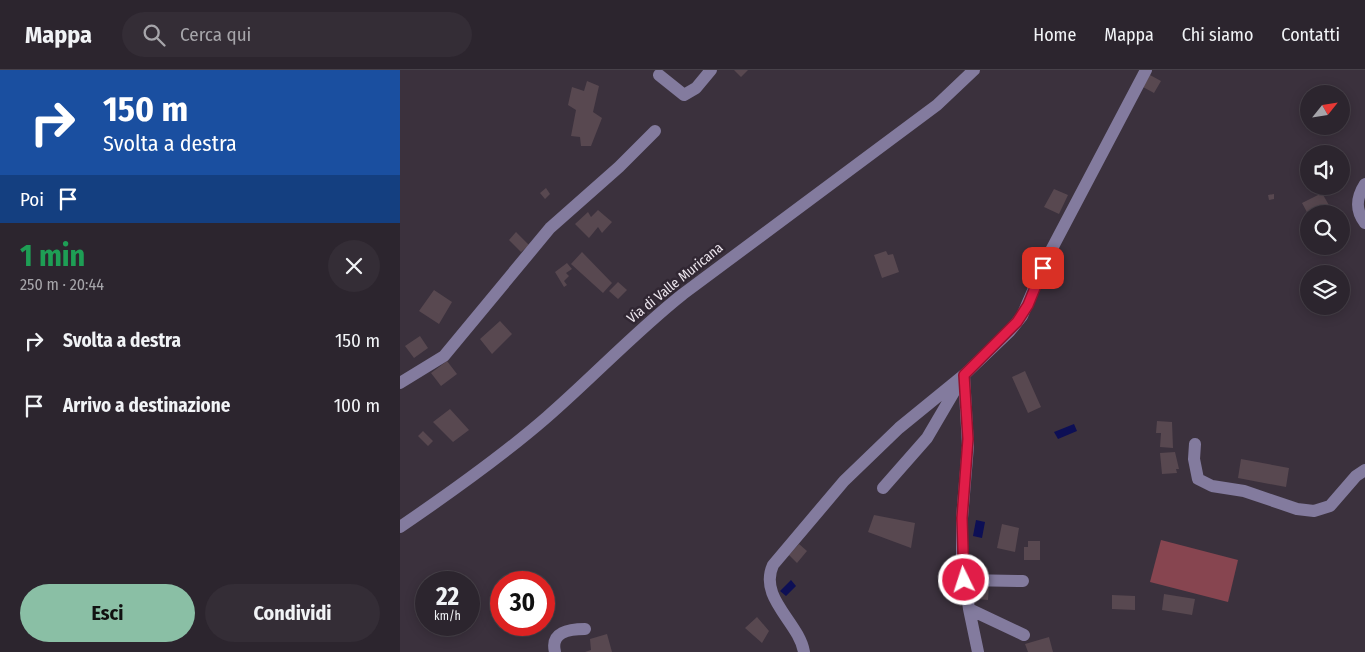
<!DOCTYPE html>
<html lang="it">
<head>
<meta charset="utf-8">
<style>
	body { margin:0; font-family:"Fira Sans Condensed",sans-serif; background:#342d36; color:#f1f3f6; height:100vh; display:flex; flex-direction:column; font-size:19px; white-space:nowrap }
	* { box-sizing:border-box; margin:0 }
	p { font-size:16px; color:#a6a5aa }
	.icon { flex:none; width:28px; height:28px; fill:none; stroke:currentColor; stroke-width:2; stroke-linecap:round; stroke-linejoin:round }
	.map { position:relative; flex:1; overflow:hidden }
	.drawer { display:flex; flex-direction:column; background:#2c252e; width:400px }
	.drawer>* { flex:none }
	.guide { background:#1a4fa0; color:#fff; overflow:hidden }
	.needle { width:32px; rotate:60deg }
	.controls { position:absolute; left:900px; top:15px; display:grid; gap:10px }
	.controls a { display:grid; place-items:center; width:50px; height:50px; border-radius:50%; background:#2c252e; box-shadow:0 2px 12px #0003,0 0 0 1px #48424a; font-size:25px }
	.speed { position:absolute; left:15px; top:501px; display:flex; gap:10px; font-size:25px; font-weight:700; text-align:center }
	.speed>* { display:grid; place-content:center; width:65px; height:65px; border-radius:50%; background:#2c252e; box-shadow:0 2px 12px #0003,0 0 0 1px #48424a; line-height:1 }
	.speed small { font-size:12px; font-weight:400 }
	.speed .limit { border:8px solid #d22; background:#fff; color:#111 }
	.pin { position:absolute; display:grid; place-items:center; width:42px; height:42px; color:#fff; margin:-21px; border-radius:10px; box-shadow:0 2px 8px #0006 }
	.me { position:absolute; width:55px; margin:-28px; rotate:356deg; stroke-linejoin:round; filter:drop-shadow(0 0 4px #0008) }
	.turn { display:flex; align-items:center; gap:18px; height:105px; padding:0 20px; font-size:22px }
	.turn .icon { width:65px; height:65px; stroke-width:2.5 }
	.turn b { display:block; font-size:35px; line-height:42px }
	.then { display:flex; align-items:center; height:48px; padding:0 20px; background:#0003; gap:10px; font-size:19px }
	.round { display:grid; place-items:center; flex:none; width:52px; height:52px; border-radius:26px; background:#342d36 }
	.headline { display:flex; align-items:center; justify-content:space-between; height:85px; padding:0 20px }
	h1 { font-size:30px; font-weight:700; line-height:38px; color:#1e9e55 }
	.primary-button { display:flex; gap:10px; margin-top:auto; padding:10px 20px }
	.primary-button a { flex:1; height:58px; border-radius:30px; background:#8abfa5; color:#111; font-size:20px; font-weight:700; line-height:58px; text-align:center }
	.primary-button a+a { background:#342d36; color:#f1f3f6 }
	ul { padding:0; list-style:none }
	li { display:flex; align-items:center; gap:15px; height:65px; padding:0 20px }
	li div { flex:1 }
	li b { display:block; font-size:19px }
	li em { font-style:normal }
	header { display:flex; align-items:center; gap:30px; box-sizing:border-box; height:70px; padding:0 25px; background:#2c252e; border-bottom:1px solid #48424a }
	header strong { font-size:24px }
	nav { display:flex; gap:28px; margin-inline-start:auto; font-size:18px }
	.search { width:350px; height:45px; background:#342d36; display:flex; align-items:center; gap:12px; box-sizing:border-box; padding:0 18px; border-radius:28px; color:#a6a5aa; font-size:19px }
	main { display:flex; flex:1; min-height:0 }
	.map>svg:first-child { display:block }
	.green { fill:#874550 }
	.water { fill:#0d0f55 }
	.building { fill:#584850 }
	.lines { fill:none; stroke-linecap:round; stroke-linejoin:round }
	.minor { stroke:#837b9e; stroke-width:12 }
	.route-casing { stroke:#92132f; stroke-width:12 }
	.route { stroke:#e11d48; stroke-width:9 }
	.labels { text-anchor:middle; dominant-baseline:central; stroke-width:5; stroke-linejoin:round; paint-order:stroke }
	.street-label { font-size:14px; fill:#ede6ee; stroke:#312733 }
</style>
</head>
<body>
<header>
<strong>Mappa</strong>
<div class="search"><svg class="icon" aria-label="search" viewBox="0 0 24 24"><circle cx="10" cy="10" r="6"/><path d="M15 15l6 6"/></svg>Cerca qui</div>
<nav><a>Home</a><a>Mappa</a><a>Chi siamo</a><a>Contatti</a></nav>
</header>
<main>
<section class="drawer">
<div class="guide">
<div class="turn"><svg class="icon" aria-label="right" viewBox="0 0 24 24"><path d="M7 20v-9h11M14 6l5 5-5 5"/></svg><div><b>150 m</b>Svolta a destra</div></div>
<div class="then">Poi<svg class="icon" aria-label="arrive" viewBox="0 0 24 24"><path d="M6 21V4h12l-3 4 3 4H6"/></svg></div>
</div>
<div class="headline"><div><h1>1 min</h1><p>250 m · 20:44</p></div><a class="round"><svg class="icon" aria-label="close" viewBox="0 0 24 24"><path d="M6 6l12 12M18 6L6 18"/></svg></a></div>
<ul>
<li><svg class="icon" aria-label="right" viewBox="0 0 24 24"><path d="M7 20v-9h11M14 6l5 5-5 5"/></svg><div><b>Svolta a destra</b></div><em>150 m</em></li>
<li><svg class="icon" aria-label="arrive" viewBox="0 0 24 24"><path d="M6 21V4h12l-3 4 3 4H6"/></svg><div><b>Arrivo a destinazione</b></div><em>100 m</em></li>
</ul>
<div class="primary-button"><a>Esci</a><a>Condividi</a></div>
</section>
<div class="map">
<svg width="965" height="582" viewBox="0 0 965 582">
	<rect width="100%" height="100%" fill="#3b313d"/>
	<!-- green -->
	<path class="green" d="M 761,470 L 838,490 L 828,532 L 750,512 Z"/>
	<!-- water -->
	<path class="water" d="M 674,354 L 677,361 L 658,369 L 654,362 Z
		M 576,450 L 585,452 L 582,468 L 573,466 Z
		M 391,510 L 396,516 L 386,526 L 380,521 Z"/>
	<!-- building -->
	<path class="building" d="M 334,0 L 348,0 L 341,7 Z
		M 750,5 L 761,11 L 754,23 L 743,17 Z
		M 187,11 L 199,16 L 193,42 L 202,48 L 191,76 L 181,76 L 180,67 L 171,66 L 176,40 L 168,35 L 172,17 L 184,21 Z
		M 146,118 L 150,124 L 145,129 L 140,123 Z
		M 654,119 L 668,125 L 659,144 L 644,137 Z
		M 922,123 L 930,137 L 917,144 L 908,144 L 902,133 Z
		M 874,124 L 874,129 L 869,130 L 868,125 Z
		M 198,140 L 212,152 L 202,163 L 198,157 L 189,168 L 175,154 L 188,142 L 191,147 Z
		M 116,162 L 129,175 L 121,182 L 109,170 Z
		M 486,181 L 488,185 L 493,184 L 499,202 L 482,208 L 474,185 Z
		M 182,182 L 212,213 L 203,223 L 171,194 Z
		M 167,193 L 172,199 L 166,203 L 169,206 L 164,211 L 167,215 L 164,217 L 155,202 Z
		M 218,212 L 227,220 L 218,229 L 209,221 Z
		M 34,220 L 52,232 L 39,254 L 19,241 Z
		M 100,251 L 112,264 L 92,284 L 80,269 Z
		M 20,266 L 28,278 L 14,288 L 5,276 Z
		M 47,291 L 57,304 L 41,316 L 31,303 Z
		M 625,301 L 641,337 L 628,343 L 612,307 Z
		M 50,339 L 69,360 L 53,372 L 33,352 Z
		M 757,351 L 772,352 L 773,378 L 760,377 L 761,363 L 756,363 Z
		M 23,361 L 33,371 L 28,376 L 18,366 Z
		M 775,382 L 779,399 L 776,399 L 777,403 L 762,404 L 760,383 Z
		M 841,389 L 889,398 L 886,417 L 838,408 Z
		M 474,445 L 515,453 L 511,478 L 468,462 Z
		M 602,454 L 619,458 L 615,482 L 597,478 Z
		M 628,471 L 640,471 L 640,490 L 624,490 L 624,477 L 628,477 Z
		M 399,474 L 407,481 L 397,493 L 389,485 Z
		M 569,512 L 589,512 L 588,530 L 577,529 L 572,532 Z
		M 764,524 L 795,529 L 792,545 L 762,540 Z
		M 712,525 L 735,526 L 735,540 L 712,539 Z
		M 357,547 L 369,561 L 362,573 L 345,558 Z
		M 207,564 L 212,582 L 185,582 L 191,580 L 190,569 Z
		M 649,567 L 653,582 L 628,582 L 625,574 Z"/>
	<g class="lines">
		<!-- minor -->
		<path class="minor" d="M 259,5 L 284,25 L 296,18 L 311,0
			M 965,114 C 956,128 955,140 965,153
			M 0,313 L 44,286 L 150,158 L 219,97 L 255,61
			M 795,374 L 794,389 L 798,409 L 812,416 L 844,421 L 897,439 L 914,441 L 930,436 L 956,406 L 965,400
			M 483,418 L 527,368 L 561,310
			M 0,457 C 50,423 101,387 147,347 C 193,307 235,262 283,224 L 537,35 L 574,0
			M 564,510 L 623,511
			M 569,539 L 624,565
			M 155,582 C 150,562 169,559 185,559
			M 404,582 C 399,552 358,528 373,495 L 444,411 L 499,358 L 564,305
			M 578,582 L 569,539 L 562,489 L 562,448 L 568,376 L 564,305 L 609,262 L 622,246 L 647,188 L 746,0"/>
	</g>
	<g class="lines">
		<!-- route casing -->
		<g class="route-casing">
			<path id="route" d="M 564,510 L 562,448 L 568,369 L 564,305 L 617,252 L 628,235 L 643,198"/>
		</g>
		<!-- route -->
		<use href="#route" class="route"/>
	</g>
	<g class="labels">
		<!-- street labels -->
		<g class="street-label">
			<text transform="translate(275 213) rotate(-39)">Via di Valle Muricana</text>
		</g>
	</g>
</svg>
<div class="controls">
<a><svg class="needle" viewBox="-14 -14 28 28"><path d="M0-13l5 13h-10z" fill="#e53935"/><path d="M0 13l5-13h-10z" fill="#a6a5aa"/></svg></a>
<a><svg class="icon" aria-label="sound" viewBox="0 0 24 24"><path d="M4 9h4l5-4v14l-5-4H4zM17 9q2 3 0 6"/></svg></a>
<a><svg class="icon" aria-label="search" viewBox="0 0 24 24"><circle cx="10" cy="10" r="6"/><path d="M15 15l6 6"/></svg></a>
<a><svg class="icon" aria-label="layers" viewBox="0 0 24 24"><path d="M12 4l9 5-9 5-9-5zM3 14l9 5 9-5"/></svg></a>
</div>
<div class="speed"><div>22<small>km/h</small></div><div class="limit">30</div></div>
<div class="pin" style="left:643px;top:198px;background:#d93025"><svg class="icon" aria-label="arrive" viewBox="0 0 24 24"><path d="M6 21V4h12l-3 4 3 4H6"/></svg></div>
<svg class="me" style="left:564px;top:510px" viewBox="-20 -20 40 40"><circle r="17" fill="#e11d48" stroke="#fff" stroke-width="3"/><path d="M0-11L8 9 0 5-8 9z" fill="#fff"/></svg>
</div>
</main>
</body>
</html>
